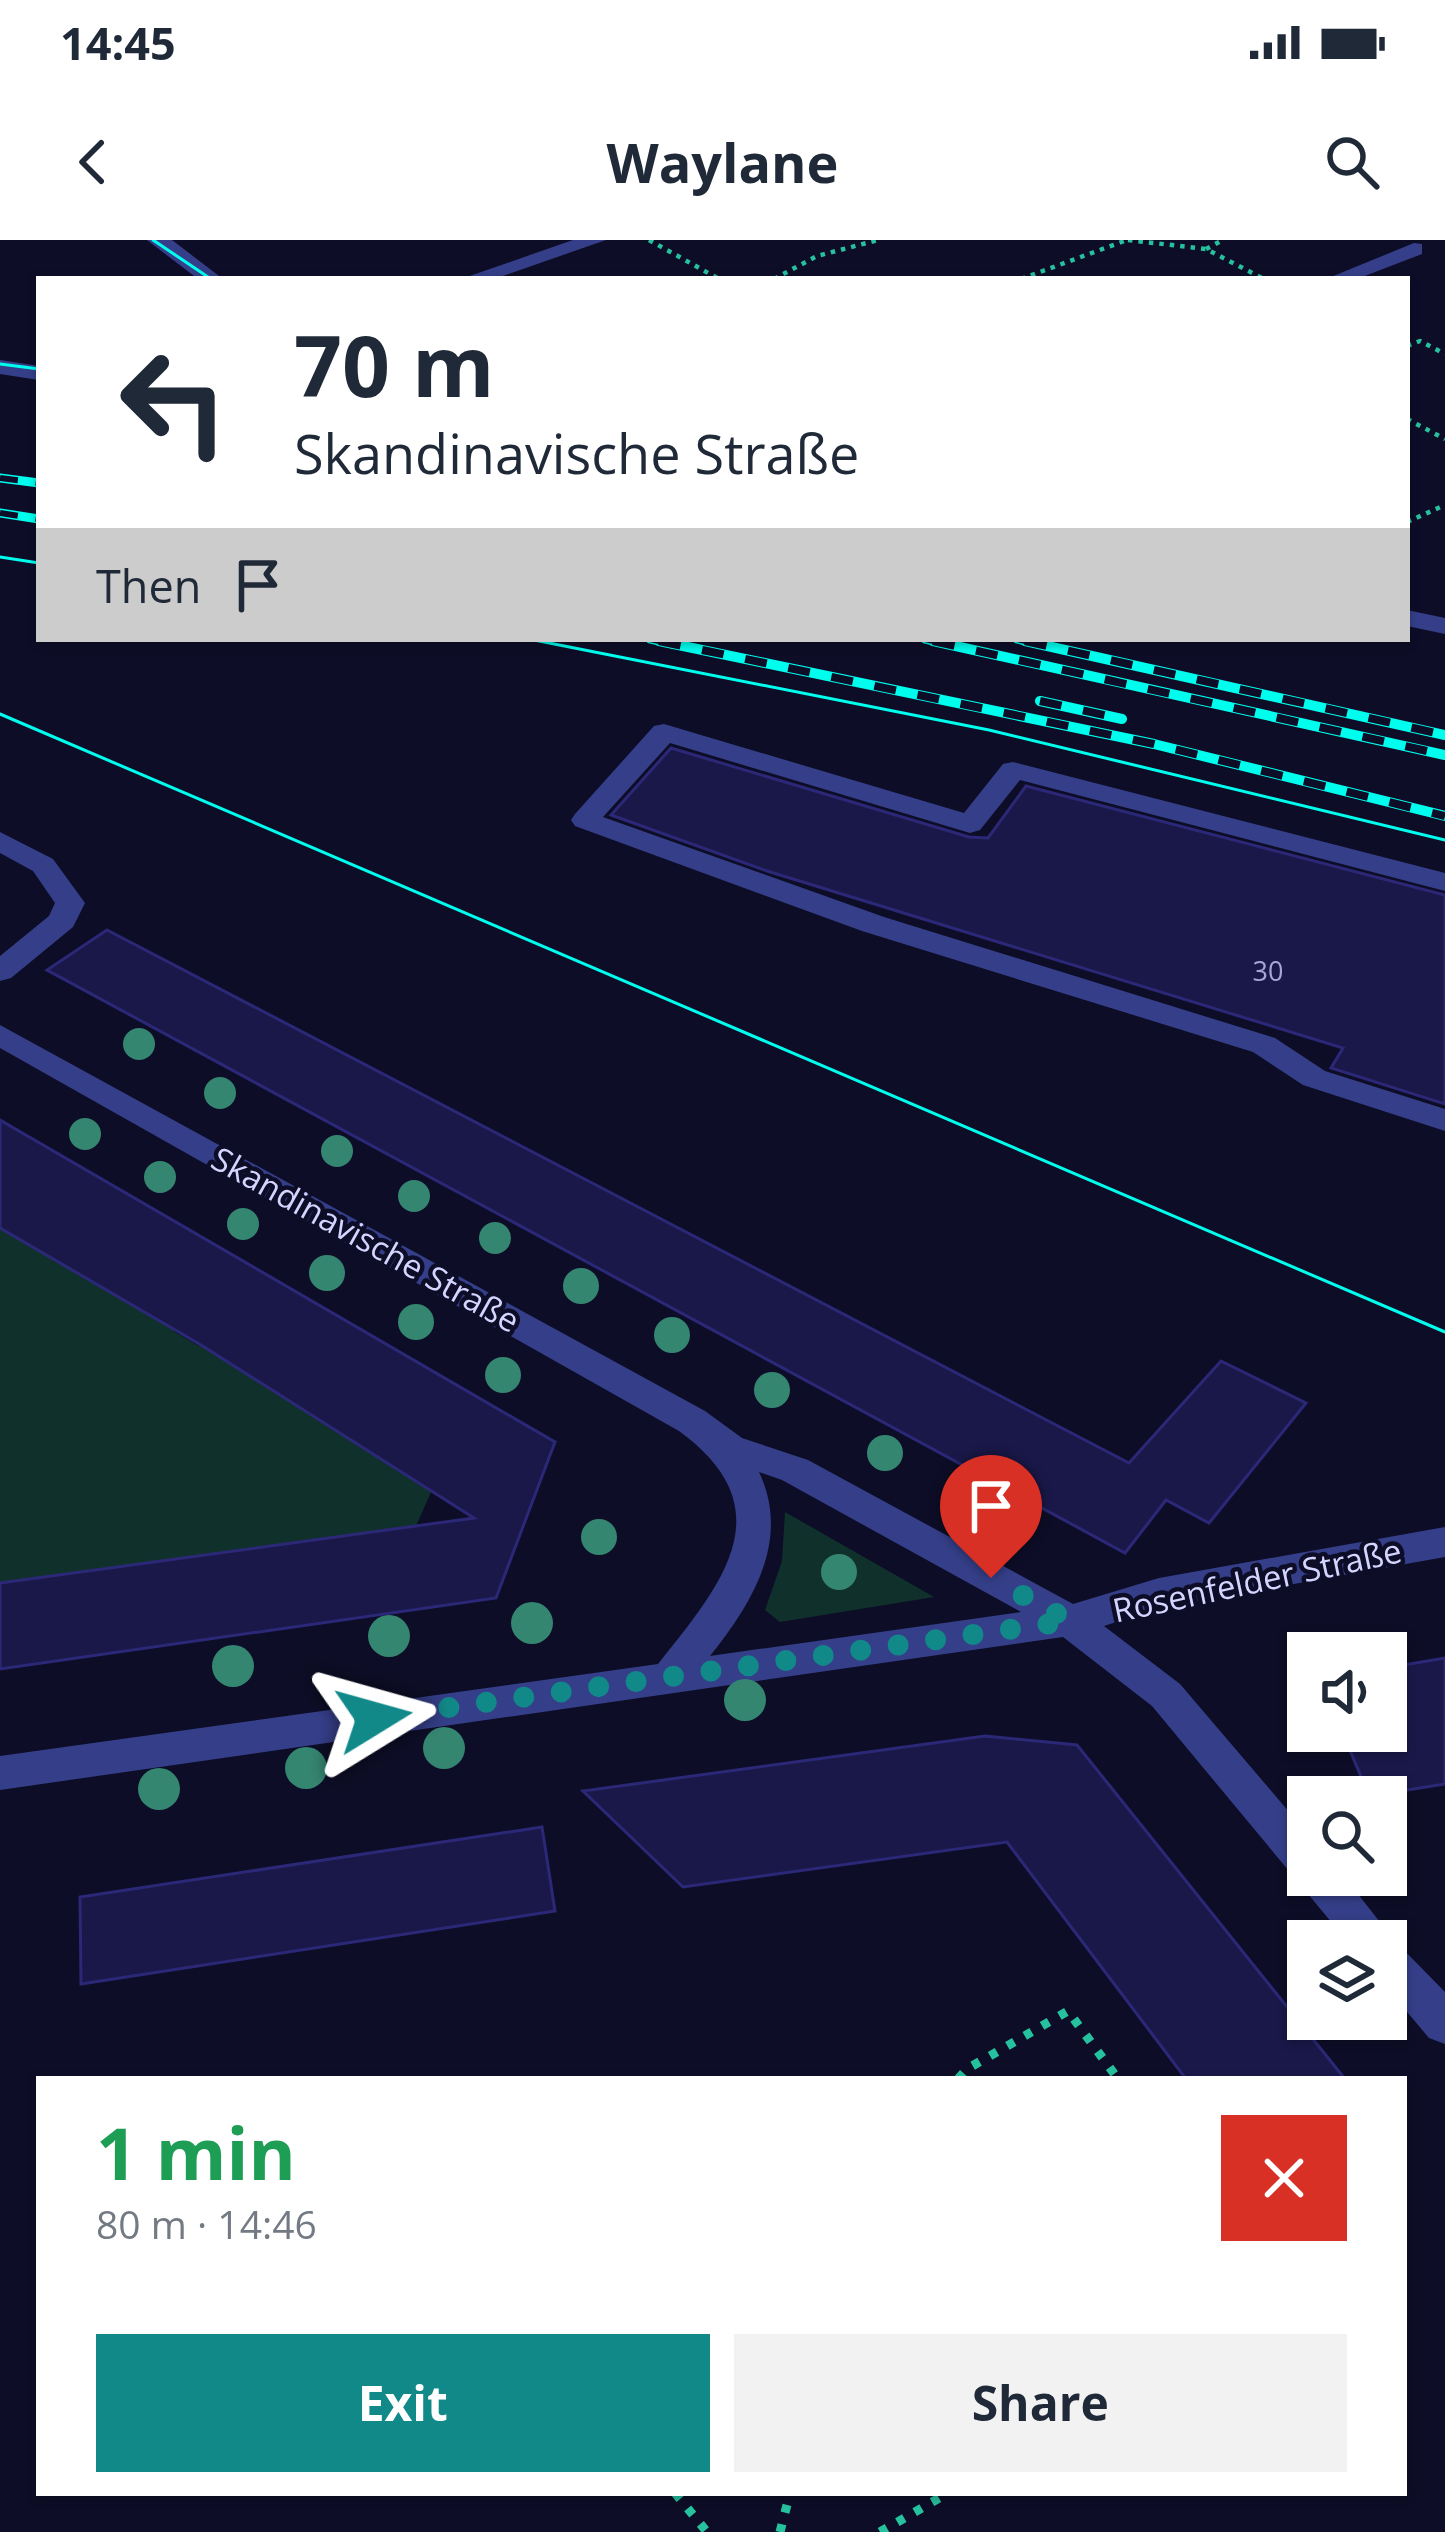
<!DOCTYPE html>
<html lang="en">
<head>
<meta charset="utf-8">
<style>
	body { margin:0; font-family:"Open Sans",sans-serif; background:#f2f2f3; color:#1f2937; height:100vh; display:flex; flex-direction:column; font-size:45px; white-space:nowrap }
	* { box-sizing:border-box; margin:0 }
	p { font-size:39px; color:#747a83 }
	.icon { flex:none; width:66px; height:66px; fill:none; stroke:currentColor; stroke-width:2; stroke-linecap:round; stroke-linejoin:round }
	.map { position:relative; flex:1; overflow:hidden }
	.side { position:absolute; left:36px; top:1836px; width:1371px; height:420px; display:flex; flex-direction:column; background:#fff; border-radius:0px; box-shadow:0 3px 9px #0004 }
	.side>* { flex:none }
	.top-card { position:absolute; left:36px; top:36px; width:1374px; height:366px; border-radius:0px; box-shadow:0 3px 9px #0004; background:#fff; color:#1f2937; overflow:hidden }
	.tools { position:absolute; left:1287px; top:1392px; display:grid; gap:24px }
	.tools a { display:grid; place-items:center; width:120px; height:120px; border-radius:0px; background:#fff; box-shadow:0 3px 9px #0004; font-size:60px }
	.pin { position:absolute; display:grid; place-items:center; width:102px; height:102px; color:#fff; margin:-123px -51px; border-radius:50% 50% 50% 0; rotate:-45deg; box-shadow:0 0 12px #0007 }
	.pin .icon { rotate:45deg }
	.me { position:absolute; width:132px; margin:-66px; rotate:82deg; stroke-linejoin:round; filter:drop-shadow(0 0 9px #0008) }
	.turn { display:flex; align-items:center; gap:42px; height:252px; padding:0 60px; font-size:54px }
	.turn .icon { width:156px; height:156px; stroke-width:2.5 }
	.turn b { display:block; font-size:84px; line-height:102px }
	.then { display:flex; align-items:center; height:114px; padding:0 60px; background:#0003; gap:24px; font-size:45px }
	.round { display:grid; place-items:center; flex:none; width:126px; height:126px; border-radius:0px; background:#f2f2f3 }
	.overview { display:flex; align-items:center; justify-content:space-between; height:204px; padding:0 60px }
	h1 { font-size:72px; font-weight:700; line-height:90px; color:#1e9e55 }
	.action { display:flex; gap:24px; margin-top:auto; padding:24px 60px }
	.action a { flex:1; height:138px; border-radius:0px; background:#118989; color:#fff; font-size:48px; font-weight:700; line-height:138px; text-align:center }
	.action a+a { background:#f2f2f3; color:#1f2937 }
	.status { display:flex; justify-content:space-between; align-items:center; height:84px; padding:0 60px; background:#fff; direction:ltr }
	.status svg { height:33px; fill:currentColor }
	header { display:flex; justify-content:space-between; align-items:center; height:156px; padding:0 60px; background:#fff; font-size:54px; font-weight:700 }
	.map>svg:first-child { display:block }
	.green { fill:#10312b }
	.building { fill:#1a1849; stroke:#2b2877; stroke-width:3 }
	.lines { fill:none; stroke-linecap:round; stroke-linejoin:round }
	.path-far1 { stroke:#26c19e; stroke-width:4.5; stroke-dasharray:4.5 6; stroke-linecap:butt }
	.path { stroke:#26c19e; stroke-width:9; stroke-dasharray:8 12; stroke-linecap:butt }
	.minor { fill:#353f89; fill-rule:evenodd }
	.tram { stroke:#00feee; stroke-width:3 }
	.rail-far1-casing { stroke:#00feee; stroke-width:9 }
	.rail-casing { stroke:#00feee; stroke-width:10 }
	.rail-far1 { stroke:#0d0d27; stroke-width:6; stroke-dasharray:18; stroke-linecap:butt }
	.rail { stroke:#0d0d27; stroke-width:8; stroke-dasharray:22; stroke-linecap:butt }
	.tree { fill:#358670 }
	.route { stroke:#118989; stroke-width:21; stroke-dasharray:0 37.8 }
	.labels { text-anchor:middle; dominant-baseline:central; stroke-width:9; stroke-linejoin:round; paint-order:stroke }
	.number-label { font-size:27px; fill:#a5a6d2 }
	.street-label { font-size:33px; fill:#d3d5ff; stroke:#0d0d27 }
</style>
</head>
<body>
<div class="status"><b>14:45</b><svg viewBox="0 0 49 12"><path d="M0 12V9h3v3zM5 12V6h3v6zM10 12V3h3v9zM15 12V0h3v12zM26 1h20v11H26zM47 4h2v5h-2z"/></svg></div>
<header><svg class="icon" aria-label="back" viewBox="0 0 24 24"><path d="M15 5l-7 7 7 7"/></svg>Waylane<svg class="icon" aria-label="search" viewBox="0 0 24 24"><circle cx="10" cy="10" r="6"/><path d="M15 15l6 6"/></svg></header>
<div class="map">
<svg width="1445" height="2292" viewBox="0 0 1445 2292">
	<rect width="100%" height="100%" fill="#0d0d27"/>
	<!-- green -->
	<path class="green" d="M 0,971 L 116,1057 L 131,1048 L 183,1081 L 173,1091 L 199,1106 L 212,1098 L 257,1140 L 283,1157 L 295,1149 L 439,1234 L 416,1286 L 0,1343 Z
		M 785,1272 L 934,1357 L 780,1382 L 765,1370 L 782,1321 Z"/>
	<!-- building -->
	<path class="building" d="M 671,508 L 969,597 L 988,598 L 1026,546 L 1445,655 L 1445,864 L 1331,828 L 1343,808 L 767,631 L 611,575 Z
		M 107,690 L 1129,1223 L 1221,1121 L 1306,1163 L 1209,1283 L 1166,1260 L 1125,1313 L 47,730 Z
		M 0,880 L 555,1202 L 496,1358 L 0,1429 L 0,1343 L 474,1278 L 201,1105 L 0,988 Z
		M 1445,1418 L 1445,1544 L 1369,1556 L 1342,1491 L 1386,1491 L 1386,1428 Z
		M 985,1496 L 1077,1505 L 1345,1839 L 1186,1839 L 1007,1602 L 683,1647 L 583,1551 Z
		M 542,1587 L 555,1671 L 81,1744 L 80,1657 Z"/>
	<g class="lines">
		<!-- path-far1 -->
		<path class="path-far1" d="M 649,0 L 719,39
			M 1128,0 L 1206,9 L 1264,39
			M 1206,9 L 1223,0
			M 774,39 L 817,16 L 878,0
			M 1021,39 L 1127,0
			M 1407,106 L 1420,101 L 1445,114
			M 1407,179 L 1445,199
			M 1407,282 L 1445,265"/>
		<!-- path -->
		<path class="path" d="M 958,1839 L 967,1829 L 1068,1771 L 1118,1839
			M 675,2253 L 707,2292
			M 780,2292 L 790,2253
			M 880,2292 L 948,2253"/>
		<!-- minor -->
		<path class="minor" d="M 147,0 L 172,0 L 223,39 L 198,39 Z
			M 573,0 L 606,0 L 494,39 L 461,39 Z
			M 1414,3 L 1422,4 L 1422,14 L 1357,39 L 1326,39 Z
			M 0,120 L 39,126 L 39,140 L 0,134 Z
			M 1407,370 L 1445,378 L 1445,394 L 1407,386 Z
			M 664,484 L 964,573 L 1003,524 L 1013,522 L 1445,633 L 1445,651 L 1020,540 L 980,590 L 970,593 L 670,503 L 603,577 L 884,677 L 1275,798 L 1325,831 L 1445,869 L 1445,891 L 1303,845 L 1253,812 L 862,691 L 575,586 L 571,580 L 575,574 L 654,486 Z
			M 0,592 L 53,619 L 85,663 L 73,687 L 11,738 L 0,741 L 0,716 L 49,676 L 55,663 L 33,631 L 0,613 Z
			M 0,785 L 705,1171 L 742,1198 L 808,1220 L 1073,1364 L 1159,1338 L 1445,1287 L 1445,1317 L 1159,1368 L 1104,1386 L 1180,1444 L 1308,1594 L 1308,1635 L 1343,1635 L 1394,1700 L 1445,1752 L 1445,1804 L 1429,1798 L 1386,1747 L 1386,1701 L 1347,1701 L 1152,1466 L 1063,1397 L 0,1550 L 0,1516 L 658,1424 C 722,1344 786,1269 679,1191 L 0,808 ZM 759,1232 L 782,1240 L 1021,1372 L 710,1416 C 753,1362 791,1300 759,1232 Z"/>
		<!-- tram -->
		<path class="tram" d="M 153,0 L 211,39
			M 0,124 L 39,129
			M 0,317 L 39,323
			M 529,399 L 989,490 L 1445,600
			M 0,474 L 1445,1092"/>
		<!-- rail-far1 casing -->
		<g class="rail-far1-casing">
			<path id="rail-far1" d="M 0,238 L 39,243
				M 0,273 L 39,279
				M 650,399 L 673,404
				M 925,399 L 947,404
				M 1017,399 L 1039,404"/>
		</g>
		<!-- rail casing -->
		<g class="rail-casing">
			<path id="rail" d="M 659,401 L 1154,504 L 1445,576
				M 933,401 L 1445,515
				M 1025,401 L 1445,495
				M 1040,461 L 1122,479"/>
		</g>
		<!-- rail-far1 -->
		<use href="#rail-far1" class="rail-far1"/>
		<!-- rail -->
		<use href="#rail" class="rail"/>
	</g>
	<!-- trees -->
	<g class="tree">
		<circle cx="139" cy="804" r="16"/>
		<circle cx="220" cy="853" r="16"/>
		<circle cx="85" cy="894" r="16"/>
		<circle cx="337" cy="911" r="16"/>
		<circle cx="160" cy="937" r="16"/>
		<circle cx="414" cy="956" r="16"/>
		<circle cx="243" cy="984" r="16"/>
		<circle cx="495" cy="998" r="16"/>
		<circle cx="327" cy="1033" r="18"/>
		<circle cx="581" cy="1046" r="18"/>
		<circle cx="416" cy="1082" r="18"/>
		<circle cx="672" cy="1095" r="18"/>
		<circle cx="503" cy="1135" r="18"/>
		<circle cx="772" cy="1150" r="18"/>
		<circle cx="885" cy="1213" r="18"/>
		<circle cx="1004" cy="1277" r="18"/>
		<circle cx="599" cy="1297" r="18"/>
		<circle cx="839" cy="1332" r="18"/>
		<circle cx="532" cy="1383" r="21"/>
		<circle cx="389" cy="1396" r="21"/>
		<circle cx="233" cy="1426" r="21"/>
		<circle cx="745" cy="1460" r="21"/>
		<circle cx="444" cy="1508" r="21"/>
		<circle cx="306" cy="1528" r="21"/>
		<circle cx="159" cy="1549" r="21"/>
	</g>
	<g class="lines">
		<!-- route -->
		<path class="route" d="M 374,1478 L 1070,1381 L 991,1338"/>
	</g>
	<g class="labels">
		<!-- number labels -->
		<g class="number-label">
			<text x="1268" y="730">30</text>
		</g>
		<!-- street labels -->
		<g class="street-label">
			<text transform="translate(366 999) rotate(29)">Skandinavische Straße</text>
			<text transform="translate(1257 1340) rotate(-12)">Rosenfelder Straße</text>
		</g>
	</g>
</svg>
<div class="tools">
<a><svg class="icon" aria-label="sound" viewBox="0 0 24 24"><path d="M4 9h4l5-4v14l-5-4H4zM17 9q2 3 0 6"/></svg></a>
<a><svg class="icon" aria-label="search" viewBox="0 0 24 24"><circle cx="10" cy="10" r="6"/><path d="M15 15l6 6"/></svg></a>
<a><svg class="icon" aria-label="layers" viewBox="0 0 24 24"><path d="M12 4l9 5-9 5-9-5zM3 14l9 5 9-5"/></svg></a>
</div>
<div class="pin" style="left:991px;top:1338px;background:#d93025"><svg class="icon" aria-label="arrive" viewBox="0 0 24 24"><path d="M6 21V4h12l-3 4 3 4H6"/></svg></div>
<svg class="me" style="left:374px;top:1478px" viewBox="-20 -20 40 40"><path d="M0-17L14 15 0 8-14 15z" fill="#118989" stroke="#fff" stroke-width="4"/></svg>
<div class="top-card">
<div class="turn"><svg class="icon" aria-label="left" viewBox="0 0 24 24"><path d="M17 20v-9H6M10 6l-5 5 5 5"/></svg><div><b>70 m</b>Skandinavische Straße</div></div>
<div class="then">Then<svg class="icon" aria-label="arrive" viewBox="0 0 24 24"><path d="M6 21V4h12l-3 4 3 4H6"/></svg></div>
</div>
<section class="side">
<div class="overview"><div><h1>1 min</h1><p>80 m · 14:46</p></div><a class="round" style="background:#d93025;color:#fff"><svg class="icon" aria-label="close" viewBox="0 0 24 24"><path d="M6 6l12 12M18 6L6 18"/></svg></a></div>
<div class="action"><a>Exit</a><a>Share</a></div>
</section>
</div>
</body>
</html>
